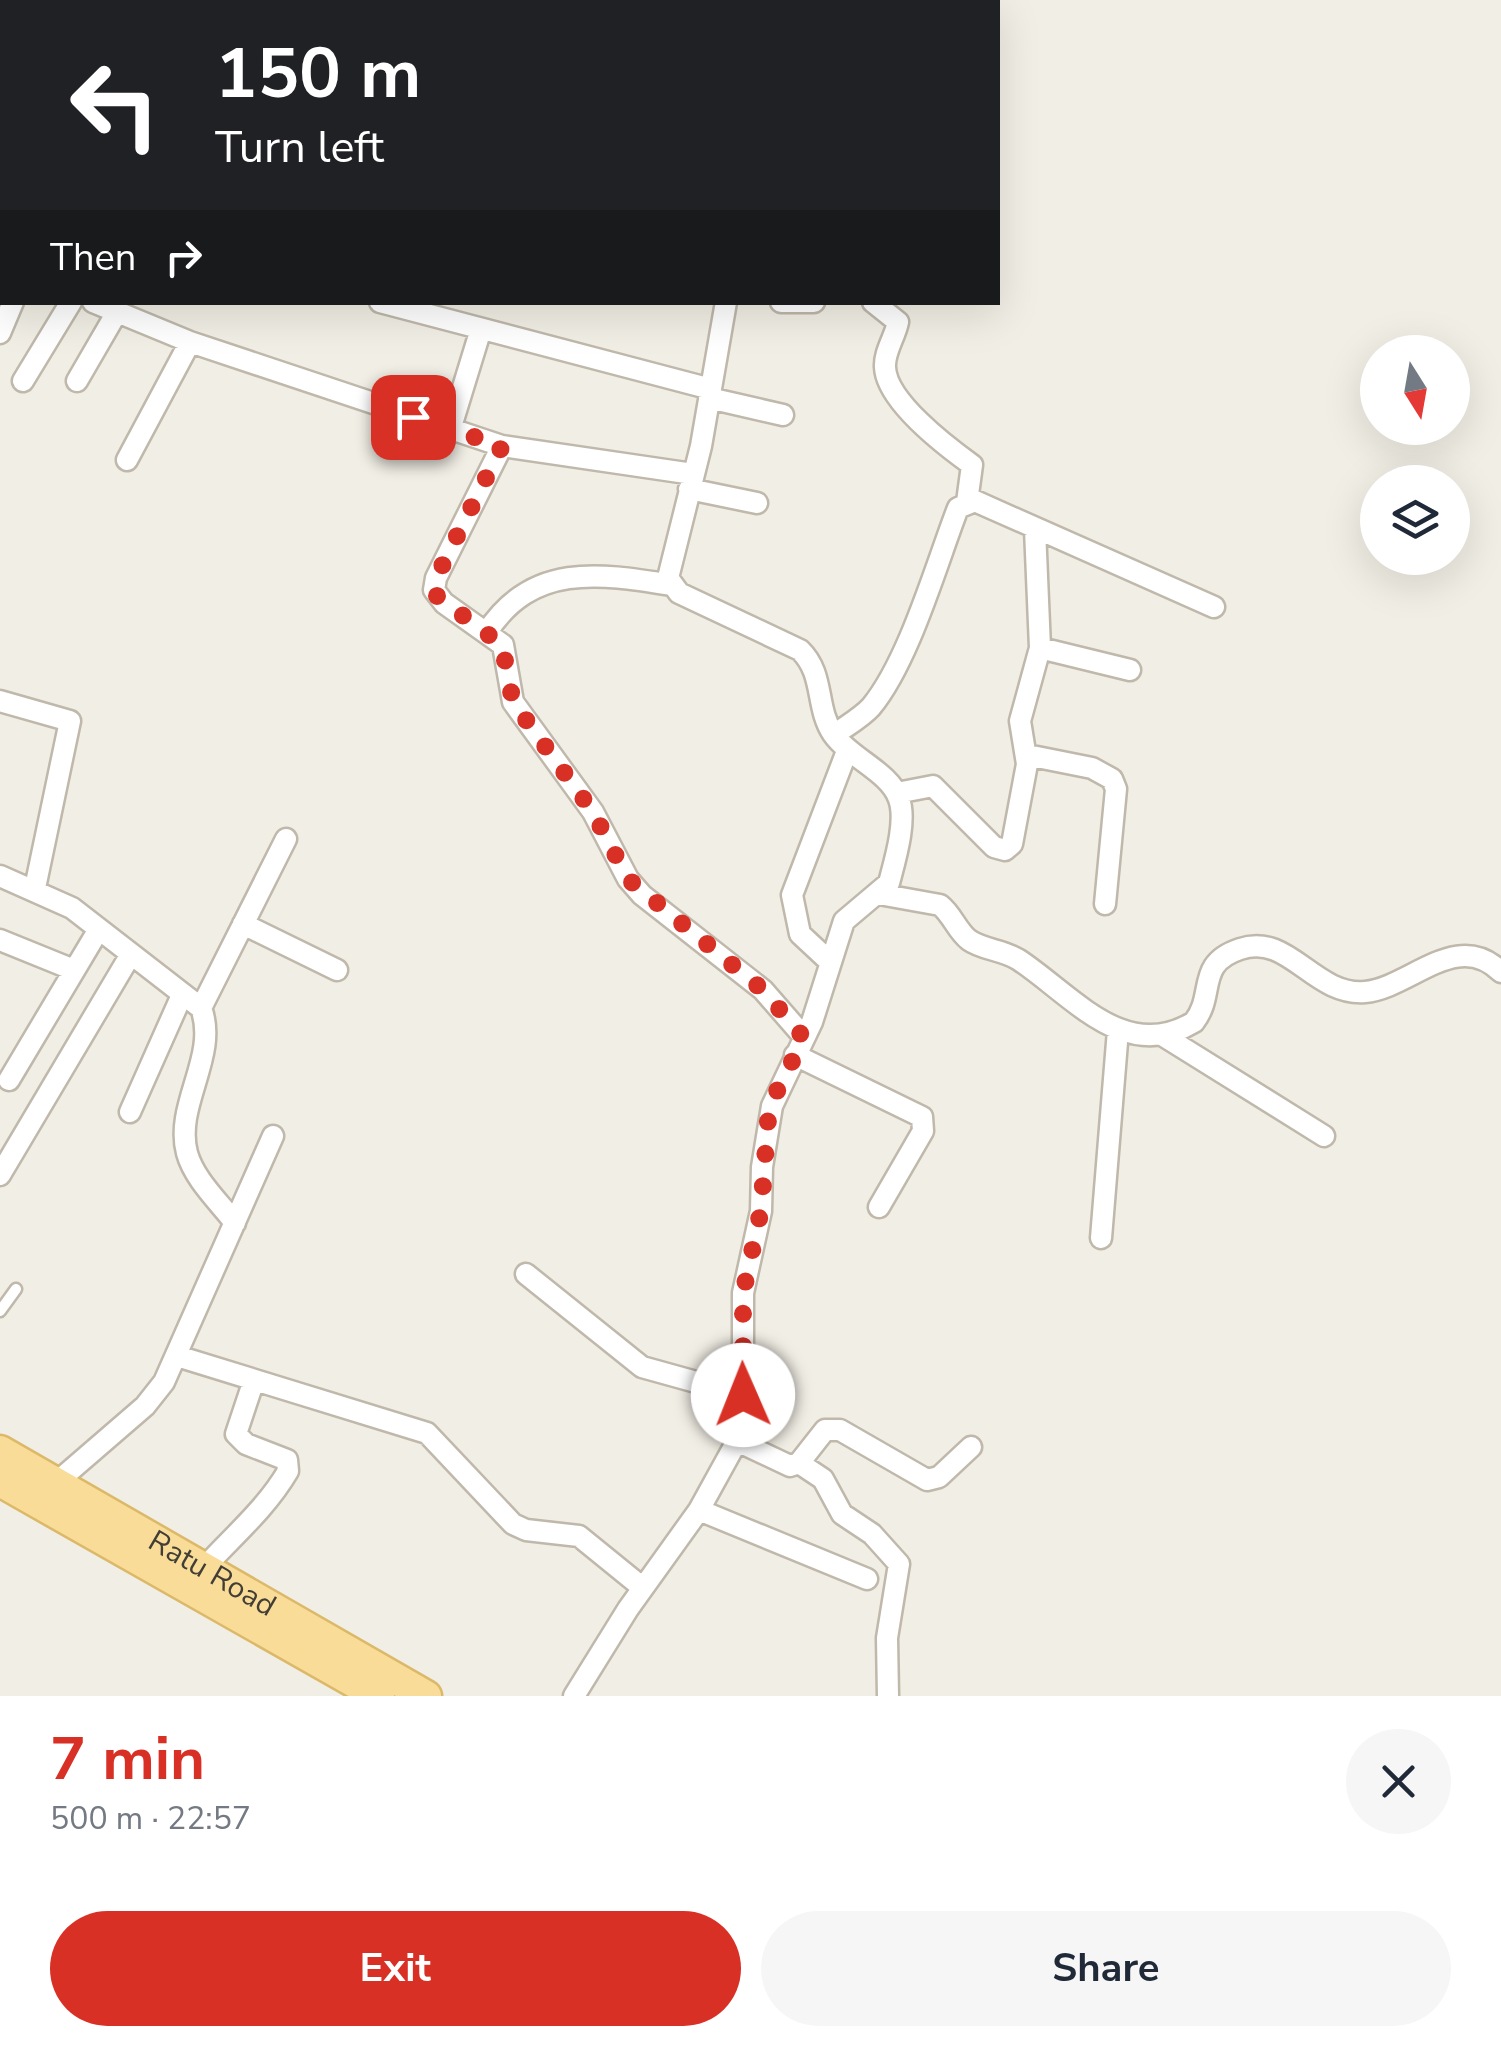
<!DOCTYPE html>
<html lang="en">
<head>
<meta charset="utf-8">
<style>
	body { margin:0; font-family:"Nunito Sans",sans-serif; background:#f6f6f7; color:#1f2937; height:100vh; display:flex; flex-direction:column; font-size:38px; white-space:nowrap }
	* { box-sizing:border-box; margin:0 }
	p { font-size:32px; color:#747a83 }
	.icon { flex:none; width:55px; height:55px; fill:none; stroke:currentColor; stroke-width:2; stroke-linecap:round; stroke-linejoin:round }
	.map { position:relative; height:1696px; overflow:hidden }
	.details { display:flex; flex-direction:column; background:#fff; flex:1 }
	.details>* { flex:none }
	.hud { position:absolute; left:0px; top:0px; width:1000px; height:305px; box-shadow:0 10px 40px #0002; background:#202124; color:#fff; overflow:hidden }
	.needle { width:65px; rotate:169deg }
	.fabs { position:absolute; left:1360px; top:335px; display:grid; gap:20px }
	.fabs a { display:grid; place-items:center; width:110px; height:110px; border-radius:50%; background:#fff; box-shadow:0 10px 40px #0002; font-size:50px }
	.pin { position:absolute; display:grid; place-items:center; width:85px; height:85px; color:#fff; margin:-42px; border-radius:20px; box-shadow:0 5px 15px #0006 }
	.me { position:absolute; width:110px; margin:-55px; rotate:359deg; stroke-linejoin:round; filter:drop-shadow(0 0 8px #0008) }
	.turn { display:flex; align-items:center; gap:35px; height:210px; padding:0 50px; font-size:45px }
	.turn .icon { width:130px; height:130px; stroke-width:2.5 }
	.turn b { display:block; font-size:70px; line-height:85px }
	.then { display:flex; align-items:center; height:95px; padding:0 50px; background:#0003; gap:20px; font-size:38px }
	.round { display:grid; place-items:center; flex:none; width:105px; height:105px; border-radius:52px; background:#f6f6f7 }
	.head { display:flex; align-items:center; justify-content:space-between; height:170px; padding:0 50px }
	h1 { font-size:60px; font-weight:700; line-height:75px; color:#d93025 }
	.action { display:flex; gap:20px; margin-top:auto; padding:20px 50px }
	.action a { flex:1; height:115px; border-radius:60px; background:#d93025; color:#fff; font-size:40px; font-weight:700; line-height:115px; text-align:center }
	.action a+a { background:#f6f6f7; color:#1f2937 }
	.map>svg:first-child { display:block }
	.lines { fill:none; stroke-linecap:round; stroke-linejoin:round }
	.service-casing { stroke:#bfb8ab; stroke-width:15 }
	.minor-casing { stroke:#bfb8ab; stroke-width:25 }
	.primary-casing { stroke:#dcb869; stroke-width:35 }
	.service { stroke:#fff; stroke-width:10 }
	.minor { stroke:#fff; stroke-width:20 }
	.primary { stroke:#f8dc98; stroke-width:30 }
	.route { stroke:#d93025; stroke-width:18; stroke-dasharray:0 32.4 }
	.labels { text-anchor:middle; dominant-baseline:central; stroke-width:10; stroke-linejoin:round; paint-order:stroke }
	.street-label { font-size:30px; fill:#433e35; stroke:#fff }
</style>
</head>
<body>
<div class="map">
<svg width="1501" height="1696" viewBox="0 0 1501 1696">
	<rect width="100%" height="100%" fill="#f1eee5"/>
	<g class="lines">
		<!-- service casing -->
		<g class="service-casing">
			<path id="service" d="M 0,1311 L 16,1289"/>
		</g>
		<!-- minor casing -->
		<g class="minor-casing">
			<path id="minor" d="M 0,91 L 2,92
				M 0,147 L 2,140
				M 0,263 L 2,265
				M 93,302 L 190,342 L 502,446 L 693,474
				M 380,302 L 711,389
				M 781,302 L 814,302
				M 873,302 L 898,322 C 895,337 884,352 885,367 C 886,401 947,447 972,465 L 967,502
				M 0,333 L 13,302
				M 23,381 L 71,302
				M 77,381 L 117,312
				M 709,398 L 783,415
				M 450,430 L 481,329
				M 502,446 L 436,578 L 434,590 L 444,603 L 503,645 L 513,702 L 593,812 L 628,879 L 642,895 L 763,990 L 804,1037
				M 127,460 L 190,342
				M 689,489 L 757,503
				M 487,632 C 532,563 598,573 671,585
				M 1040,648 L 1130,670
				M 0,701 L 70,721 L 35,888
				M 834,735 C 846,726 861,718 871,707 C 909,661 936,565 958,508 L 975,501 L 1214,607
				M 1027,755 L 1092,768 L 1112,779 L 1116,789 L 1105,904
				M 897,793 L 933,786 L 994,847 L 1005,850 L 1012,844 L 1027,764 L 1020,721 L 1040,648 L 1035,529
				M 0,876 L 72,908 L 201,1008 C 219,1056 174,1105 187,1153 C 194,1179 219,1202 235,1223
				M 879,894 L 940,905 C 952,914 957,931 969,940 C 983,950 1004,950 1019,960 C 1073,996 1125,1064 1194,1022 C 1216,994 1195,964 1240,949 C 1289,932 1313,996 1365,992 C 1410,988 1457,928 1501,972
				M 243,924 L 337,970
				M 0,940 L 74,970
				M 829,961 L 800,934 L 792,895 L 847,751
				M 201,1008 L 286,839
				M 1162,1035 L 1324,1136
				M 795,1055 L 922,1117 L 923,1131 L 879,1207
				M 9,1080 L 99,929
				M 130,1112 L 182,995
				M 0,1175 L 131,954
				M 1101,1238 L 1118,1030
				M 526,1274 L 642,1367 L 743,1395
				M 177,1356 L 427,1433 L 513,1524 L 526,1530 L 579,1536 L 643,1588
				M 737,1441 L 790,1466 L 799,1463 L 825,1430 L 840,1430 L 927,1480 L 939,1477 L 971,1447
				M 799,1463 L 823,1479 L 842,1514 L 872,1534 L 899,1564 L 887,1638 L 888,1696
				M 57,1482 L 145,1406 L 164,1382 L 273,1136
				M 699,1510 L 867,1579
				M 196,1577 C 227,1541 264,1512 288,1471 L 287,1460 L 246,1444 L 236,1434 L 254,1380
				M 574,1696 L 628,1609 L 699,1510 L 737,1441 L 743,1412 L 743,1293 L 761,1211 L 762,1167 L 772,1106 L 812,1022 L 844,921 L 889,883 C 895,860 907,821 899,799 C 890,772 850,758 833,734 C 815,707 825,674 800,650 L 679,593 L 668,578 L 701,446 L 726,302"/>
		</g>
		<!-- primary casing -->
		<g class="primary-casing">
			<g id="primary">
				<path id="s1" d="M 0,1451 L 426,1696"/>
				<path d="M 0,1481 L 379,1696"/>
			</g>
		</g>
		<!-- service -->
		<use href="#service" class="service"/>
		<!-- minor -->
		<use href="#minor" class="minor"/>
		<!-- primary -->
		<use href="#primary" class="primary"/>
	</g>
	<g class="lines">
		<!-- route -->
		<path class="route" d="M 413,417 L 502,446 L 436,578 L 437,596 L 502,645 L 513,702 L 593,812 L 628,879 L 763,990 L 804,1038 L 776,1093 L 768,1120 L 761,1210 L 743,1293 L 743,1395"/>
	</g>
	<g class="labels">
		<!-- street labels -->
		<g class="street-label">
			<text stroke="none"><textPath href="#s1" startOffset="245">Ratu Road</textPath></text>
		</g>
	</g>
</svg>
<div class="fabs">
<a><svg class="needle" viewBox="-14 -14 28 28"><path d="M0-13l5 13h-10z" fill="#e53935"/><path d="M0 13l5-13h-10z" fill="#747a83"/></svg></a>
<a><svg class="icon" aria-label="layers" viewBox="0 0 24 24"><path d="M12 4l9 5-9 5-9-5zM3 14l9 5 9-5"/></svg></a>
</div>
<div class="pin" style="left:413px;top:417px;background:#d93025"><svg class="icon" aria-label="arrive" viewBox="0 0 24 24"><path d="M6 21V4h12l-3 4 3 4H6"/></svg></div>
<svg class="me" style="left:743px;top:1395px" viewBox="-20 -20 40 40"><circle r="19" fill="#fff"/><path d="M0-13L10 11 0 6-10 11z" fill="#d93025"/></svg>
<div class="hud">
<div class="turn"><svg class="icon" aria-label="left" viewBox="0 0 24 24"><path d="M17 20v-9H6M10 6l-5 5 5 5"/></svg><div><b>150 m</b>Turn left</div></div>
<div class="then">Then<svg class="icon" aria-label="right" viewBox="0 0 24 24"><path d="M7 20v-9h11M14 6l5 5-5 5"/></svg></div>
</div>
</div>
<section class="details">
<div class="head"><div><h1>7 min</h1><p>500 m · 22:57</p></div><a class="round"><svg class="icon" aria-label="close" viewBox="0 0 24 24"><path d="M6 6l12 12M18 6L6 18"/></svg></a></div>
<div class="action"><a>Exit</a><a>Share</a></div>
</section>
</body>
</html>
